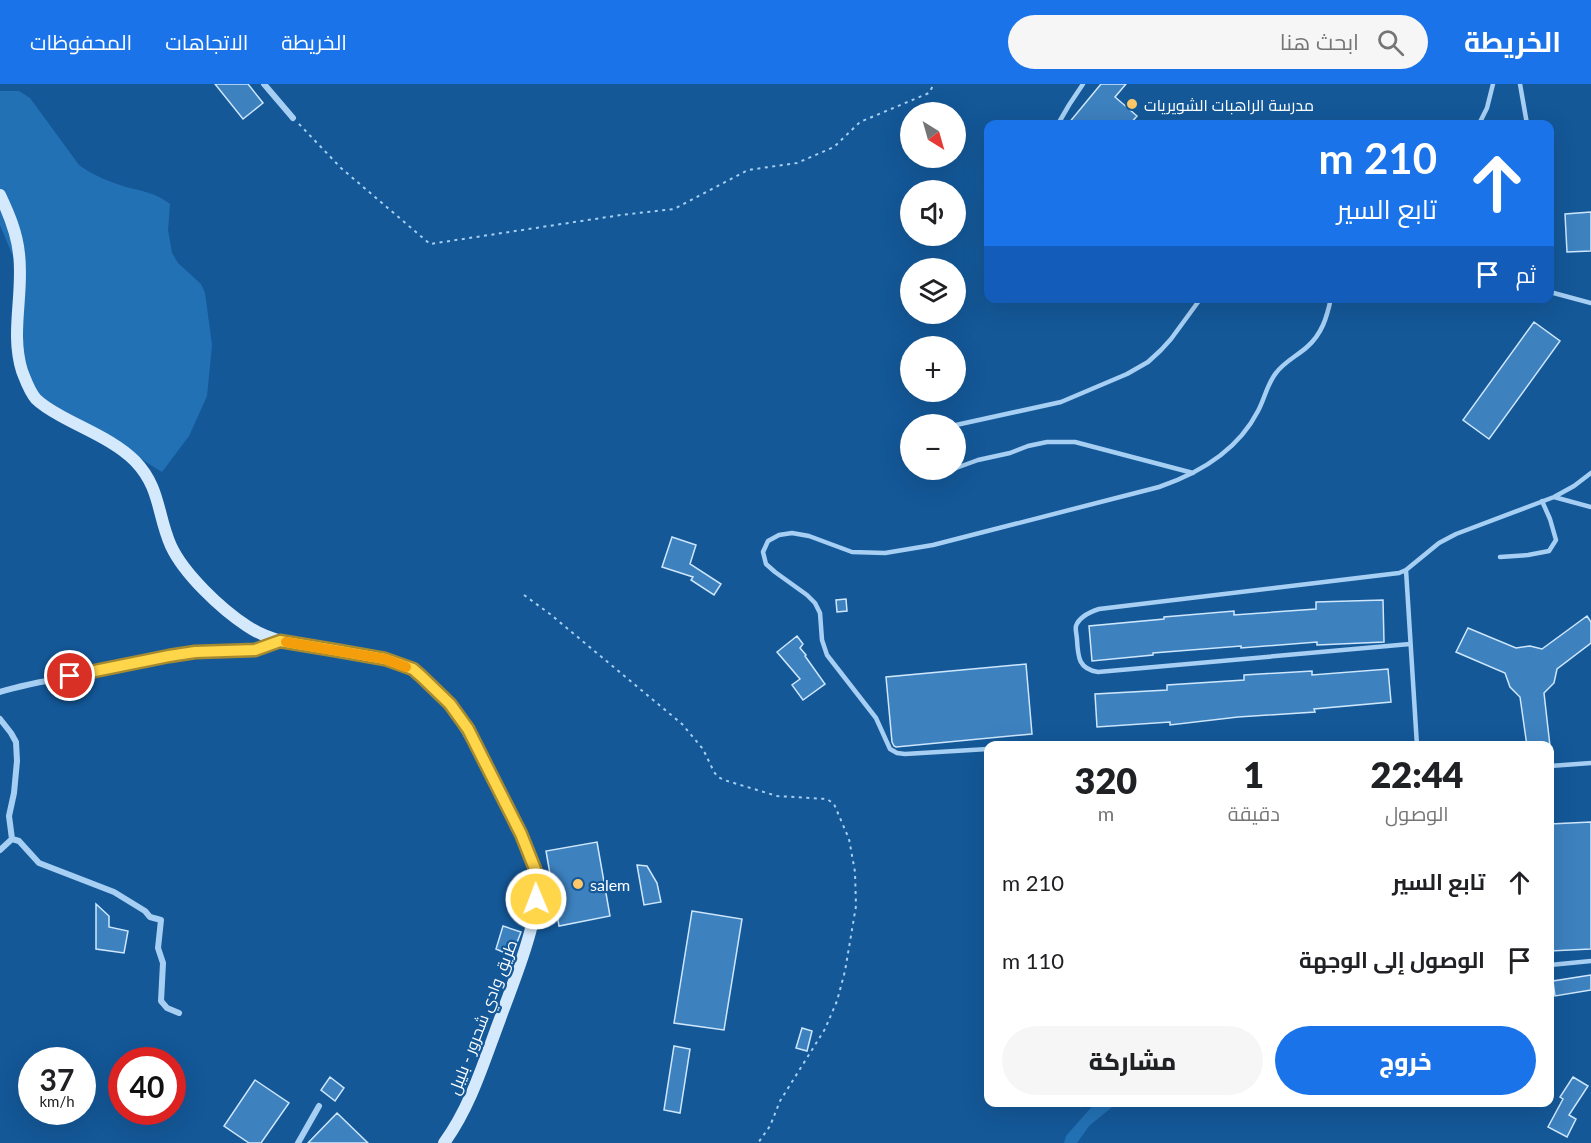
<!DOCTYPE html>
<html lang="ar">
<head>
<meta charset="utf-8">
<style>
	body { margin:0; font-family:Lato,Cairo,sans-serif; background:#f6f6f6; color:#202124; direction:rtl; height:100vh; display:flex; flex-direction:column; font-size:22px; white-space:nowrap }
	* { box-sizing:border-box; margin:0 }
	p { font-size:20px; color:#757577 }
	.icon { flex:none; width:33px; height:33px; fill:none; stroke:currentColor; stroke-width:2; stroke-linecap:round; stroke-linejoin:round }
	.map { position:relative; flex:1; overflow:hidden; direction:ltr }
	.details { position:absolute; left:984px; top:657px; width:570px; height:366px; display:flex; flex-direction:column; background:#fff; border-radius:12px; box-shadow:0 6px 24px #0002; direction:rtl }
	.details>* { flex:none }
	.guide { position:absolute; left:984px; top:36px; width:570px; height:183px; border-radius:12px; box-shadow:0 6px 24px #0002; direction:rtl; background:#1a73e8; color:#fff; overflow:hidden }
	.needle { width:39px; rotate:143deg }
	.fabs { position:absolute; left:900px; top:18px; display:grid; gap:12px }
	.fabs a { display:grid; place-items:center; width:66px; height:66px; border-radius:50%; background:#fff; box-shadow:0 6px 24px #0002; font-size:30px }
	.speed { position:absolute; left:18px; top:963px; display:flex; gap:12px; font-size:30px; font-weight:700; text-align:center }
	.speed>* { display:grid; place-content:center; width:78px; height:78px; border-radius:50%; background:#fff; box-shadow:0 6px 24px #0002; line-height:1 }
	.speed small { font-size:15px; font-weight:400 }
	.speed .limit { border:9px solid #d22; background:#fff; color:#111 }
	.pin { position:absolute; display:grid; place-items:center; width:51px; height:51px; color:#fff; margin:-26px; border:3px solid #fff; border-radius:50%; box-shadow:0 2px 6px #0007 }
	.me { position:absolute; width:66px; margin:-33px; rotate:359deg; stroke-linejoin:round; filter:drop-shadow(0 0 4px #0008) }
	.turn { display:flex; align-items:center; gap:21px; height:126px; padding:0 18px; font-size:27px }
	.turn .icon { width:78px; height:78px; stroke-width:2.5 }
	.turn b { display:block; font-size:42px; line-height:51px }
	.then { display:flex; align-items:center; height:57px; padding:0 18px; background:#0003; gap:12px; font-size:22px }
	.eta { display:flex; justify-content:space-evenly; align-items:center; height:102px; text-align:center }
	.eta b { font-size:36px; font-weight:800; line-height:42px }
	.action { display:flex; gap:12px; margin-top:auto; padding:12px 18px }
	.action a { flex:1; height:69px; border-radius:36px; background:#1a73e8; color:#fff; font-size:24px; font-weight:800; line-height:69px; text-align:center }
	.action a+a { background:#f6f6f6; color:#202124 }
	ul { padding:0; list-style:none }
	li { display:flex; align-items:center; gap:18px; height:78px; padding:0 18px }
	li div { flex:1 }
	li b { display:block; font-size:22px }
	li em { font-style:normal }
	header { display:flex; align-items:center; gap:36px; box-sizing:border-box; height:84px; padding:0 30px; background:#1a73e8; color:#fff }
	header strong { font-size:28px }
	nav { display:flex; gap:33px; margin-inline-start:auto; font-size:21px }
	.search { width:420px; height:54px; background:#f6f6f6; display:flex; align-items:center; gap:15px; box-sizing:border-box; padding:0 21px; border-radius:33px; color:#757577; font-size:22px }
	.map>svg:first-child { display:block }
	.green { fill:#2371b5 }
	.building { fill:#3d81bf; stroke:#cee7fd; stroke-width:1.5 }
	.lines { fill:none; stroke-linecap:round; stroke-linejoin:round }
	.path { stroke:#a6cff3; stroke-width:2; stroke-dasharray:3 4.5; stroke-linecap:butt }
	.lane { stroke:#a6cff3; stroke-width:4.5 }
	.street { stroke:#a6cff3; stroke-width:6 }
	.secondary { stroke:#d5e9fc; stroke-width:12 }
	.route-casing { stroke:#a68a30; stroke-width:15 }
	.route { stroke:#ffd54a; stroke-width:10 }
	.slow { stroke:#f59e0b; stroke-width:10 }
	.poi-dot { fill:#ffc767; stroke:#145898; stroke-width:2 }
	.labels { text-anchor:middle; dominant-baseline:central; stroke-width:4.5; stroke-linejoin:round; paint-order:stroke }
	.poi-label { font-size:16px; fill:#fff; stroke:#145898; text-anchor:start }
	.street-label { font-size:16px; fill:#fff; stroke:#145898 }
</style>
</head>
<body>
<header>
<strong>الخريطة</strong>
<div class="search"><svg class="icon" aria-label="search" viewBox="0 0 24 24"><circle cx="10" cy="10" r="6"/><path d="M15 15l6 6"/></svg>ابحث هنا</div>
<nav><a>الخريطة</a><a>الاتجاهات</a><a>المحفوظات</a></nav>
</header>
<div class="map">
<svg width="1591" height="1059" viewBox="0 0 1591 1059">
	<rect width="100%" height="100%" fill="#145898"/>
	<!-- green -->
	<path class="green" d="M 0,7 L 19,7 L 30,14 L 79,81 C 92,91 110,98 126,103 C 142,107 156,109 170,120 L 168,146 L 172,169 L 178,179 L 201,200 L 205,209 L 212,261 L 207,312 L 203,321 L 189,352 L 162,388 L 27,304 L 16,229 L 14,175 L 0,141 Z
		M 1095,1019 L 1117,1019 L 1089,1042 L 1077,1059 L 1064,1059 L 1066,1052 Z"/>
	<!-- building -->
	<path class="building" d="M 215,0 L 248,0 L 263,19 L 243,35 Z
		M 1101,0 L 1126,0 L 1115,13 L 1137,32 L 1130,40 L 1068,40 Z
		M 1591,128 L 1591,167 L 1567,168 L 1565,130 Z
		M 1534,238 L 1560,257 L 1489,355 L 1463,336 Z
		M 672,453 L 696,461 L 690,480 L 721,500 L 714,511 L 691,496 L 693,493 L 662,483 Z
		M 846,515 L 847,527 L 837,528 L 836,516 Z
		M 1383,516 L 1384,558 L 1317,561 L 1317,558 L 1241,564 L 1241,562 L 1153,569 L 1153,571 L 1092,577 L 1089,542 L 1164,535 L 1164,533 L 1234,527 L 1234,531 L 1316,525 L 1316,518 Z
		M 1587,532 L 1591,538 L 1591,559 L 1557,585 L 1554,599 L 1544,609 L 1550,662 L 1527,662 L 1520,613 L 1510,603 L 1505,589 L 1456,568 L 1468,544 L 1516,564 L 1530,562 L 1542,565 Z
		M 797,552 L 803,560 L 800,564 L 806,571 L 805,572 L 825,600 L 803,616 L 792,601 L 800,595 L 777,568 Z
		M 1026,580 L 1032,650 L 896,663 L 894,662 L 892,658 L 886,593 Z
		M 1388,585 L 1391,618 L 1314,625 L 1315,628 L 1238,633 L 1170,641 L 1170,638 L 1097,643 L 1095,610 L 1167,606 L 1167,601 L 1244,596 L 1244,591 L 1312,587 L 1312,591 Z
		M 1591,738 L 1591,865 L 1550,867 L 1550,740 Z
		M 597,758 L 610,832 L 559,842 L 546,767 Z
		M 637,781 L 647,782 L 657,799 L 661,818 L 644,821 Z
		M 96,820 L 109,832 L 109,843 L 128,847 L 124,869 L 96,865 Z
		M 692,827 L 742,835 L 724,946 L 674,939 Z
		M 503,842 L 521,848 L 512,872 L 496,865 Z
		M 1591,891 L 1591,906 L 1555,912 L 1553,897 Z
		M 802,944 L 812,947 L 807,967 L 796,964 Z
		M 674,962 L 690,965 L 680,1029 L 664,1026 Z
		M 330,993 L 344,1004 L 335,1017 L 321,1006 Z
		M 1573,993 L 1588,1002 L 1569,1031 L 1576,1035 L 1567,1053 L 1548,1043 L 1563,1015 L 1560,1013 Z
		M 255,996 L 289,1019 L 261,1059 L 249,1059 L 224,1042 Z
		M 337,1029 L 368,1059 L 308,1059 Z"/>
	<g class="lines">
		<!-- path -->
		<path class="path" d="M 299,40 L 341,84 L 430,160 L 621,131 L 674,125 L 748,86 L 797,79 L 834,63 L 860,38 L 929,9 L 934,0
			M 524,511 L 550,530 L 682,640 L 703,665 L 714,688 L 718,693 L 724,696 L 777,712 L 827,715 L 834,720 L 849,755 L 855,788 L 856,822 L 845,887 L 837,917 L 825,945 L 780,1017 L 770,1042 L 758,1059"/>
		<!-- lane -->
		<path class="lane" d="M 1520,0 L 1527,40
			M 1058,40 L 1069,21 L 1083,0
			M 1410,40 L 1414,40
			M 1479,40 L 1487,24 L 1493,0
			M 1550,208 L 1591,219
			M 956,341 L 1061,318 L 1127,290 L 1148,278 L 1161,266 L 1171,255 L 1201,214
			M 910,359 L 908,368 L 910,379
			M 956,384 L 978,376 L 1010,369 L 1028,362 L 1047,358 L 1075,358 L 1193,389
			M 917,386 C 928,391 939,388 950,386
			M 1554,413 L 1591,423
			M 1500,473 L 1528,471 L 1549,467 L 1556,456 L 1550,435 L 1542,417
			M 1406,486 L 1417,662
			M 1410,560 L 1098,588 C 1079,585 1078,574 1077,556 C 1077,552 1075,546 1076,542 C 1079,533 1090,528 1099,525 L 1399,489 L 1406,486 L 1439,459 L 1456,450 L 1554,413 L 1574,402 L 1591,389
			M 988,665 L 905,670 L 897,669 L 890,665 L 876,634 L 827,571 L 822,556 L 820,529 L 815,519 L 807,511 L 775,488 L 766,480 L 763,468 L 768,457 L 779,451 L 792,449 L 809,452 L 852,468 L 885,469 L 933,461 L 1159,403 C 1200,389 1238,366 1258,327 C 1265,314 1267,300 1276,289 C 1284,278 1297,272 1307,263 C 1322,250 1327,233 1331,214
			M 1550,682 L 1591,679
			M 1550,881 L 1591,877"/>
		<!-- street -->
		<path class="street" d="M 264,0 L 293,34
			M 0,608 C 28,599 57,595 85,590 C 114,584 141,575 170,571 C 206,566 245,572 279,558
			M 0,635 L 11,649 L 16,658 L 17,677 L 14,709 L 9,732 L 12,755 L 0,766
			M 12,755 L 19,757 L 39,779 L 114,808 L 145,827 L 150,833 L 161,836 L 158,864 L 163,879 L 161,917 L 167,924 L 179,929
			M 298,1059 L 319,1022"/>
		<!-- secondary -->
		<path class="secondary" d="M 0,111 C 9,130 17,149 19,170 C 24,209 10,249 22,287 C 26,297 29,307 36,315 C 43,322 52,327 61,332 C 86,346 115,357 135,377 C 161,404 157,431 171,462 C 184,490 221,525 247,542 C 272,559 301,561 330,565 C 344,567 358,570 373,573 C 386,576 402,579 414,586 C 421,591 427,597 433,602 C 456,625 470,650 485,679 C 499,706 514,734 526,762 C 529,770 533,778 535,785 C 545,827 514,895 500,935 C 484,977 471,1022 444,1059"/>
	</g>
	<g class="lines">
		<!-- route casing -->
		<g class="route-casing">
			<path id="route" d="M 70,592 L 169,572 L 195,568 L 255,566 L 280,557 L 334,566 L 385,575 L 413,585 L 421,592 L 450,620 L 468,645 L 521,750 L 535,785 L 536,815"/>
		</g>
		<!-- route -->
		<use href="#route" class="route"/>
		<!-- slow -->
		<path class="slow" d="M 286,558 L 385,575 L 406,583"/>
	</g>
	<!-- markers -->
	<g class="poi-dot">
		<circle cx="1132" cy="20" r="6"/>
		<circle cx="578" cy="800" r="6"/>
	</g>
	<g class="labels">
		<!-- poi labels -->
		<g class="poi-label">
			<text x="1144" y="20">مدرسة الراهبات الشويريات</text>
			<text x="590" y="800">salem</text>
		</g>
		<!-- street labels -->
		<g class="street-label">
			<text transform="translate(482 933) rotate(-69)">طريق وادي شحرور - بليبل</text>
		</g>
	</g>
</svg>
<div class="fabs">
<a><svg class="needle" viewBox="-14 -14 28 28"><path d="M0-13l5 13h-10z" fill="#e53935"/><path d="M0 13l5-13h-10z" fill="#757577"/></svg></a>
<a><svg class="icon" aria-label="sound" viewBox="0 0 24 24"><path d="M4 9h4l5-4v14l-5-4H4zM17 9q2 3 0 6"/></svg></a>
<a><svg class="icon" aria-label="layers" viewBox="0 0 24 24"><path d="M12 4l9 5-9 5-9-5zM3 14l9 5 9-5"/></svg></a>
<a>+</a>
<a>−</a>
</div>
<div class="speed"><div>37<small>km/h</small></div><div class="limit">40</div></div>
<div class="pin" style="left:70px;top:592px;background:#d93025"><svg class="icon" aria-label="arrive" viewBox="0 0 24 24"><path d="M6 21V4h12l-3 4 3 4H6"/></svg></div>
<svg class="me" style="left:536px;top:815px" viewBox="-20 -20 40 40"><circle r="17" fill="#ffd54a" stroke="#fff" stroke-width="3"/><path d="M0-11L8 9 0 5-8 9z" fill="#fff"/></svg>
<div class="guide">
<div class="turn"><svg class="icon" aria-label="ahead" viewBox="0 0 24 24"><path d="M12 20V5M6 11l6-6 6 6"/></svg><div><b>210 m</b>تابع السير</div></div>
<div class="then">ثم<svg class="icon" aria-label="arrive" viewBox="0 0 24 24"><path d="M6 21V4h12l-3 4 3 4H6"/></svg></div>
</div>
<section class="details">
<div class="eta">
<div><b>22:44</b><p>الوصول</p></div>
<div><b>1</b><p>دقيقة</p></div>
<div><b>320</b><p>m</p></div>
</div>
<ul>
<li><svg class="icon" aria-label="ahead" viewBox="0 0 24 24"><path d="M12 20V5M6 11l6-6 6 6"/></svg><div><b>تابع السير</b></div><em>210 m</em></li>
<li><svg class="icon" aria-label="arrive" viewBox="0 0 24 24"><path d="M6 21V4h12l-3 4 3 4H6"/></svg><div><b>الوصول إلى الوجهة</b></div><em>110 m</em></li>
</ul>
<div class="action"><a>خروج</a><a>مشاركة</a></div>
</section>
</div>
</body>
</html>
